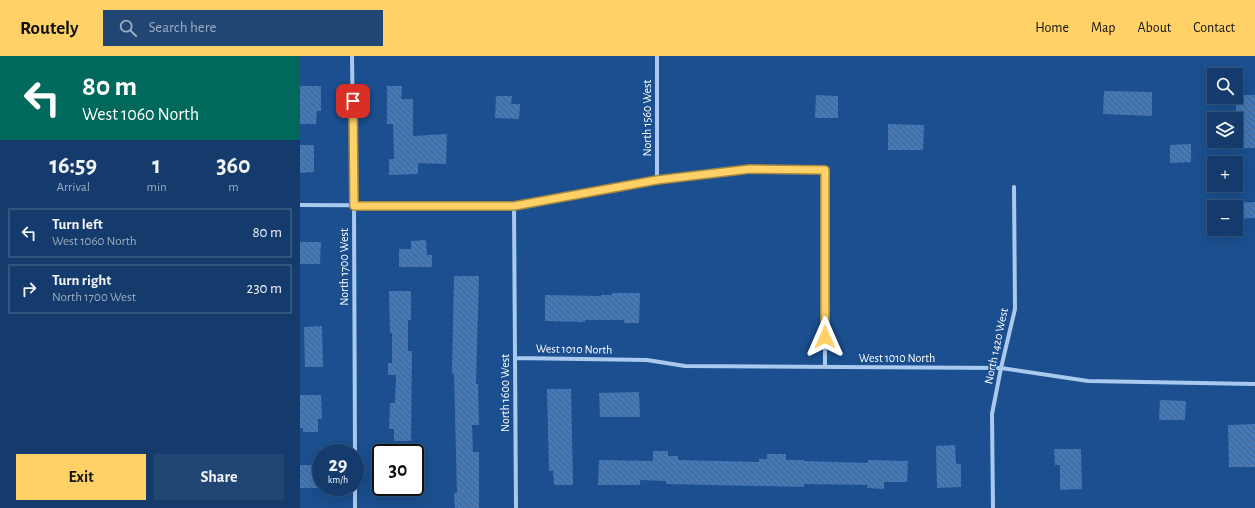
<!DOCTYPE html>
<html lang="en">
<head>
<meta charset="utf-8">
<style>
	body { margin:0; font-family:"Alegreya Sans",sans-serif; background:#214673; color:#f1f3f6; height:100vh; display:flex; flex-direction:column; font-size:15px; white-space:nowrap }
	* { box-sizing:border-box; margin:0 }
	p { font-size:13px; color:#9dadc1 }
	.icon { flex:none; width:22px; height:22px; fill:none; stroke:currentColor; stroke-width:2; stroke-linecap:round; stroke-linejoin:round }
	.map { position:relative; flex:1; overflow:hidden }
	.side { display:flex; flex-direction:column; background:#143b6b; width:300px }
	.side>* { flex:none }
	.hud { background:#00695c; color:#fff; overflow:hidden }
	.controls { position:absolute; left:907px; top:12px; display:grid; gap:8px }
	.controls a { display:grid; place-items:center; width:36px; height:36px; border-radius:0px; background:#143b6b; box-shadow:0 4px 16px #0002,0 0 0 1px #33557e; font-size:20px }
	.speed { position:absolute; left:12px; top:388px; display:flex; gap:8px; font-size:20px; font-weight:700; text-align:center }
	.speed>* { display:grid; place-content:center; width:52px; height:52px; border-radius:50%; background:#143b6b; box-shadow:0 4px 16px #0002,0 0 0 1px #33557e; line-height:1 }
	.speed small { font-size:10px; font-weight:400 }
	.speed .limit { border:2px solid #111; border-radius:6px; background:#fff; color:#111 }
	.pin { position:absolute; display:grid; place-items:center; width:34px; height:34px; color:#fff; margin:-17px; border-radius:8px; box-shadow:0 2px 6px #0006 }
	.me { position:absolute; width:44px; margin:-22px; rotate:0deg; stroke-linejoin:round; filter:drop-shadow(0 0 3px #0008) }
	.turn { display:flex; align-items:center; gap:14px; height:84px; padding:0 16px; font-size:18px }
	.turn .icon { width:52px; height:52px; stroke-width:2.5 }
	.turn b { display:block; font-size:28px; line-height:34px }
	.eta { display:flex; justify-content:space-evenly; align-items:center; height:68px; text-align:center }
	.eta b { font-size:24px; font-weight:700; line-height:28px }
	.action { display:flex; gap:8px; margin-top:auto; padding:8px 16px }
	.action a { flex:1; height:46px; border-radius:0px; background:#ffd166; color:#111; font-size:16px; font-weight:700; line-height:46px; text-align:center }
	.action a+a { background:#214673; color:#f1f3f6 }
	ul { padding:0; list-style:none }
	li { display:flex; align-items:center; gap:12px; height:50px; margin:0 8px 6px; padding:0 8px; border:2px solid #33557e; border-radius:0px }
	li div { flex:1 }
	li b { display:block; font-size:15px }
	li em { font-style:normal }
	header { display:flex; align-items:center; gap:24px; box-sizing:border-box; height:56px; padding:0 20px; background:#ffd166; color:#111 }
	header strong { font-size:19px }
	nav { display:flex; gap:22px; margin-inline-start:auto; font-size:14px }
	.search { width:280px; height:36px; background:#214673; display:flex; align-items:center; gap:10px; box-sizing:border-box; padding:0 14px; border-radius:0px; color:#9dadc1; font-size:15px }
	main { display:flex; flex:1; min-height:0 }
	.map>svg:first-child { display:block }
	.building { fill:url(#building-back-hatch) }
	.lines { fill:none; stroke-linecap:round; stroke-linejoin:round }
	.minor { stroke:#a9c9ee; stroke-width:4 }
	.route-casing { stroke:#a68842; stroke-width:10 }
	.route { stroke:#ffd166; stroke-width:7 }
	.labels { text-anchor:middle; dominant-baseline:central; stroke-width:3; stroke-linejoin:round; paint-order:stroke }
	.street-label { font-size:12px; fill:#fff; stroke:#1b4f8f }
</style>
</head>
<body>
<header>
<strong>Routely</strong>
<div class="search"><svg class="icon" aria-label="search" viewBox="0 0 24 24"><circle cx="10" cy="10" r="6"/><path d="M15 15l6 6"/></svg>Search here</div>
<nav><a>Home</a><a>Map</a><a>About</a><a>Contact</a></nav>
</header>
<main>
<section class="side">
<div class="hud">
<div class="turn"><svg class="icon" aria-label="left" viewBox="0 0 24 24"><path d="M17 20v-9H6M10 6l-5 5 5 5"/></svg><div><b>80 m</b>West 1060 North</div></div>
</div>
<div class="eta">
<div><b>16:59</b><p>Arrival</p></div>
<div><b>1</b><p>min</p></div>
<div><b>360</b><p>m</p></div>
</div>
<ul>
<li><svg class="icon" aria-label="left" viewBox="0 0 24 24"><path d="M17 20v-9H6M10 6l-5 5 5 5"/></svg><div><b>Turn left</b><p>West 1060 North</p></div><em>80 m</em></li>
<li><svg class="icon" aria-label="right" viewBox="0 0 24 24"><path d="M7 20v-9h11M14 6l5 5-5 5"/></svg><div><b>Turn right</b><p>North 1700 West</p></div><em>230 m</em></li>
</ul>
<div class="action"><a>Exit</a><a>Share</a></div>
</section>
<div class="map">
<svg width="955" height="452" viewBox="0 0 955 452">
	<defs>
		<pattern id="building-back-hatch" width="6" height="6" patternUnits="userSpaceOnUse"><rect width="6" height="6" fill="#4478b7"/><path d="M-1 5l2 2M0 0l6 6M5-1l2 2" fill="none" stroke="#486282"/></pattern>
	</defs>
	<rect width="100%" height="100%" fill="#1b4f8f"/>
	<!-- building -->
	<path class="building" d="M 0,30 L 21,30 L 21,55 L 17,55 L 16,68 L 0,68 Z
		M 87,30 L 102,30 L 101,43 L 113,43 L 113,80 L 147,78 L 146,108 L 118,107 L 118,118 L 89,119 L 89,103 L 94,103 L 93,68 L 87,68 Z
		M 804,35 L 852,36 L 852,60 L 803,58 Z
		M 516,39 L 538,40 L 538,62 L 515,62 Z
		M 936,39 L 955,39 L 955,92 L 936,92 Z
		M 196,40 L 212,40 L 211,48 L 220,48 L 219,63 L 195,62 Z
		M 588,68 L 624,69 L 623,94 L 588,94 Z
		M 891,88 L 891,106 L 870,107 L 870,89 Z
		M 0,89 L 14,89 L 14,116 L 0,117 Z
		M 955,146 L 955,162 L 936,163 L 936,147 Z
		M 126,184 L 127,199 L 132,199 L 132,211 L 99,211 L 99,193 L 111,193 L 111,185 Z
		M 0,186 L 21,186 L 20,208 L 0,208 Z
		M 154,220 L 179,220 L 176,328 L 178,328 L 179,369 L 172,369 L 173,396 L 179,396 L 179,452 L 155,452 L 154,437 L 157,437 L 154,318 L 152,317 Z
		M 89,235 L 111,235 L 111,264 L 108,264 L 108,295 L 112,295 L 111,385 L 94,385 L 94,373 L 89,373 L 90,347 L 95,347 L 96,319 L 88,319 L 88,307 L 92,307 L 92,277 L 90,277 Z
		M 312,237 L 340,237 L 339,267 L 324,267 L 324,264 L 285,264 L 285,266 L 245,265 L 245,239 L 301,240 L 301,239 L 312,239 Z
		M 22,270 L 23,311 L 5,311 L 4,271 Z
		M 247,333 L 271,333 L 273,429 L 254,429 L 253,415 L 249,415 Z
		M 339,336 L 340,361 L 300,361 L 299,337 Z
		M 0,339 L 21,339 L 22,363 L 18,363 L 18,376 L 3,376 L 3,372 L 0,372 Z
		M 860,344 L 886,345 L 885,364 L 859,364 Z
		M 955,368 L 955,411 L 929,411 L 928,369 Z
		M 655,389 L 656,408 L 661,408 L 661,431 L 637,432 L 636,390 Z
		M 754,393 L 781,393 L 782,433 L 760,434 L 760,409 L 755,409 Z
		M 353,395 L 368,395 L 368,400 L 378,400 L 378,404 L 459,406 L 459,403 L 467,403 L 467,398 L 486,398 L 486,404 L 504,404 L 504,405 L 568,407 L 568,404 L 608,405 L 607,426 L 584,426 L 584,433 L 567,432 L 567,429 L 504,428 L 504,431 L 366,428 L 366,425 L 340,424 L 340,429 L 298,429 L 299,404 L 353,405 Z
		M 0,409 L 21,409 L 21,432 L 0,432 Z"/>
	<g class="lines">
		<!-- minor -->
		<path class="minor" d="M 52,0 L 54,150 L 55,397
			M 357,124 L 357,0
			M 0,149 L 214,150 L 357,124 L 450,113 L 525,114 L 525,311
			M 214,150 L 216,452
			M 215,302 L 347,304 L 385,310 L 701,312 L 788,325 L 955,328
			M 55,431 L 55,452
			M 693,452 L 692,358 L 701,312 L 715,253 L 714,131"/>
	</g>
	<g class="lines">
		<!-- route casing -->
		<g class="route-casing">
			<path id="route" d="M 53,45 L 54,150 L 214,150 L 357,124 L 450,113 L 525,114 L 525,281"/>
		</g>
		<!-- route -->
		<use href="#route" class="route"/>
	</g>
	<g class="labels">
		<!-- street labels -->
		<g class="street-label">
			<text transform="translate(347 62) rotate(-90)">North 1560 West</text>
			<text transform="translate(44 211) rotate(-90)">North 1700 West</text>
			<text transform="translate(696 290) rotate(-78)">North 1420 West</text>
			<text transform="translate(274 293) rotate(1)">West 1010 North</text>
			<text x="597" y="302">West 1010 North</text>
			<text transform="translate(205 337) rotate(-90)">North 1600 West</text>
		</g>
	</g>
</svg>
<div class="controls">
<a><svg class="icon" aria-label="search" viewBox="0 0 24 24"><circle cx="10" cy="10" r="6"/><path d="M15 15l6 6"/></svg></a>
<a><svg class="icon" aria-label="layers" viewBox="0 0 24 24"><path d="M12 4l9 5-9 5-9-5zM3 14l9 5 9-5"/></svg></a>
<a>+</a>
<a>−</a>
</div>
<div class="speed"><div>29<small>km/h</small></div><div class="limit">30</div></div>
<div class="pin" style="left:53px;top:45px;background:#d93025"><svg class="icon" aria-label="arrive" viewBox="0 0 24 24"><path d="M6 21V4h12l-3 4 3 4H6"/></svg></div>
<svg class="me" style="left:525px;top:281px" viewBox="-20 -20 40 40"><path d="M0-17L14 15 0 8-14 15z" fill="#ffd166" stroke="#fff" stroke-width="4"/></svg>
</div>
</main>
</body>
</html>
